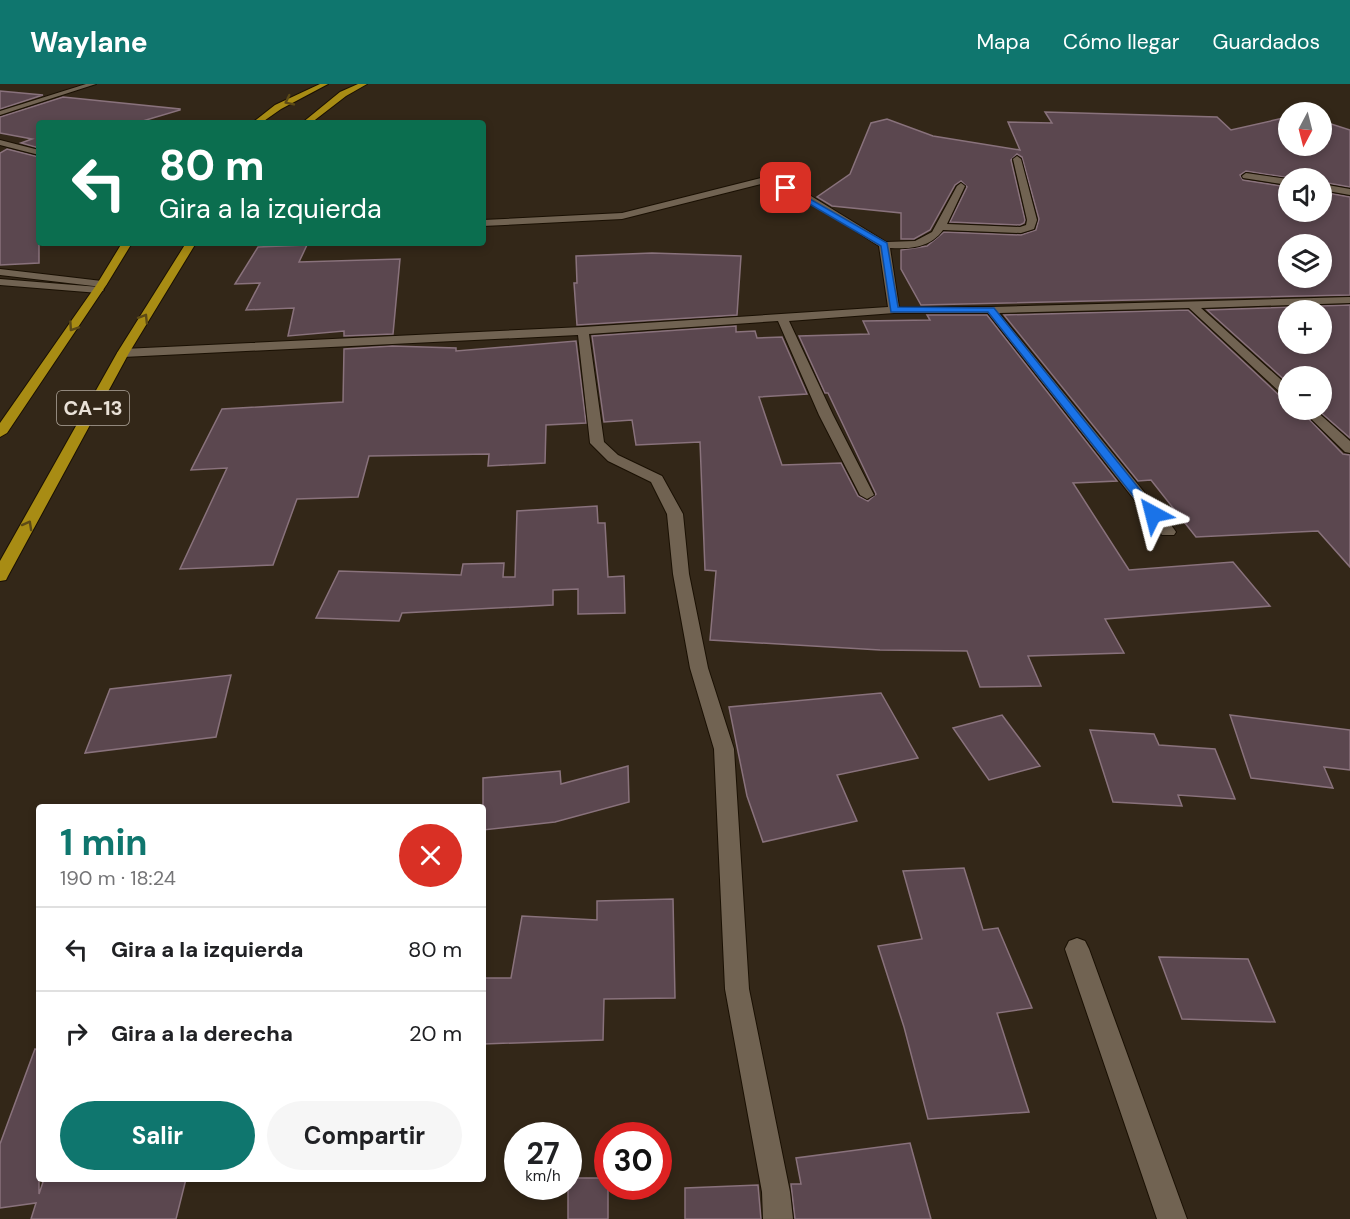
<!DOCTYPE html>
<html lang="es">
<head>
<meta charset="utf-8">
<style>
	body { margin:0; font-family:"DM Sans",sans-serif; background:#f6f6f6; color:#202124; height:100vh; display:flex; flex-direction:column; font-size:22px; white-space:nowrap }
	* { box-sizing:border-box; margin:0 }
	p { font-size:20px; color:#757577 }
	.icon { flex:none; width:33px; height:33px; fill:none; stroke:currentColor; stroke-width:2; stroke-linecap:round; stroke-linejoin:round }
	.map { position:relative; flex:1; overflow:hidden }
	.drawer { position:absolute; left:36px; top:720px; width:450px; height:378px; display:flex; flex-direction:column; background:#fff; border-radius:6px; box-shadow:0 3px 9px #0003 }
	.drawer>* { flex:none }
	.banner { position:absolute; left:36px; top:36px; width:450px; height:126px; border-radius:6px; box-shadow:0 3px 9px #0003; background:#0b6e4f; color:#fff; overflow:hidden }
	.needle { width:39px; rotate:187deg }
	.tools { position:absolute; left:1278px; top:18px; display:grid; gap:12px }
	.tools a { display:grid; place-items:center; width:54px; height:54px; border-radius:50%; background:#fff; box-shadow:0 3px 9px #0003; font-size:30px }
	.speed { position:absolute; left:504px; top:1038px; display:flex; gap:12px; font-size:30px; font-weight:700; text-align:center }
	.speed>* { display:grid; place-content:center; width:78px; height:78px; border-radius:50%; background:#fff; box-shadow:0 3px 9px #0003; line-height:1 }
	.speed small { font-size:15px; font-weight:400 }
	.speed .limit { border:9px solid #d22; background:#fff; color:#111 }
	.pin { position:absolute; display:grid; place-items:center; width:51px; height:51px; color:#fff; margin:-26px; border-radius:12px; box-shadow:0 3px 9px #0006 }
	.me { position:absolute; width:66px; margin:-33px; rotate:322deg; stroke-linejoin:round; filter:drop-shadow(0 0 4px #0008) }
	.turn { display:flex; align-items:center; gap:21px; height:126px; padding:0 24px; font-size:27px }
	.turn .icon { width:78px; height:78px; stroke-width:2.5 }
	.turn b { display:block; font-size:42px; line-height:51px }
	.round { display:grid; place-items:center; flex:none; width:63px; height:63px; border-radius:32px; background:#f6f6f6 }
	.head { display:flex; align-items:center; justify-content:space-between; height:102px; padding:0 24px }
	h1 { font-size:36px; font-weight:700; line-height:45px; color:#0f766e }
	.cta { display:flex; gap:12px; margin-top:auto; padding:12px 24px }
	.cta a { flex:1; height:69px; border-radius:36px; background:#0f766e; color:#fff; font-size:24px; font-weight:700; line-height:69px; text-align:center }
	.cta a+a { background:#f6f6f6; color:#202124 }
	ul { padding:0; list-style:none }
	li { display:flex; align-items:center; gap:18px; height:84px; padding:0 24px; border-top:2px solid #e0e0e0 }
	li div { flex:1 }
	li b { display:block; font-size:22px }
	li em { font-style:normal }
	header { display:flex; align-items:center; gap:36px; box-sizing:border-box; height:84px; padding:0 30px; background:#0f766e; color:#fff }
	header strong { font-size:28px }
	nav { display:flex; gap:33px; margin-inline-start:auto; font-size:21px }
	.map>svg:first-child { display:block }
	.building { fill:#5b474f; stroke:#89727c; stroke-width:1.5; fill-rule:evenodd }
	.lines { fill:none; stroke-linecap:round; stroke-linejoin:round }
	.service-casing { stroke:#1a1003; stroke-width:2 }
	.minor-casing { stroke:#1a1003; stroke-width:2 }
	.trunk-casing { stroke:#1a1003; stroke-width:2 }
	.service { fill:#716352; fill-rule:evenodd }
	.minor { fill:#716352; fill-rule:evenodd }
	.trunk { fill:#a88c14; fill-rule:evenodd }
	.oneway { stroke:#5c4a17 }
	.route { fill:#1a73e8; stroke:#114b97; stroke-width:1.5 }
	.labels { text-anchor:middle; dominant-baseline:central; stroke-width:4.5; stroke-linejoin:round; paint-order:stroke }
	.shield { fill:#332718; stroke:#b2a99e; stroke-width:1.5 }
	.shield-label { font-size:20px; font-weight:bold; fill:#e9e1d7 }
</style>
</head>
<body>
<header>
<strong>Waylane</strong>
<nav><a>Mapa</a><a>Cómo llegar</a><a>Guardados</a></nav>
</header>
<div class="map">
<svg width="1350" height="1135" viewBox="0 0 1350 1135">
	<rect width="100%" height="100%" fill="#332718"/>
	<!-- building -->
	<path class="building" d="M 0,7 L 43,11 L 0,25 Z
		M 63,13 L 180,25 L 180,26 L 136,39 L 39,39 L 39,64 L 21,59 L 32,55 L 0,49 L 0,33 Z
		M 1045,28 L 1217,33 L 1231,46 L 1288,33 L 1288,62 L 1322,62 L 1322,37 L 1350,46 L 1350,103 L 1322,98 L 1322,94 L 1290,94 L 1246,87 L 1240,91 L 1243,96 L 1288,103 L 1288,128 L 1322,128 L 1322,108 L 1350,113 L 1350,211 L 921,221 L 901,185 L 901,166 L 927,162 L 944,148 L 1021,151 L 1036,146 L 1039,135 L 1022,73 L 1017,70 L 1011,76 L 1025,136 L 1024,139 L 1020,141 L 950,138 L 967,103 L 961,97 L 955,101 L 930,146 L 914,155 L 901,155 L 901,129 L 832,122 L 817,113 L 850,90 L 871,39 L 887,35 L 933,52 L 1020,66 L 1008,38 L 1052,39 ZM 1288,160 L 1322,160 L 1322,194 L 1288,194 Z
		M 7,65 L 39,73 L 39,179 L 0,181 L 0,69 Z
		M 307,161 L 299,178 L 400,175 L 393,250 L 344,252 L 344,247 L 288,252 L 294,224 L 246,226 L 260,199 L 235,200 L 258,163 Z
		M 652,169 L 741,172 L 737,231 L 577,241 L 574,199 L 577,199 L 576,172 Z
		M 1350,221 L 1350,354 L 1318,326 L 1322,326 L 1322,292 L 1288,292 L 1288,299 L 1207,226 ZM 1288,226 L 1322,226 L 1322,260 L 1288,260 Z
		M 1188,226 L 1281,313 L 1288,314 L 1288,326 L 1300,326 L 1343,370 L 1350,371 L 1350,483 L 1318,447 L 1196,453 L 1151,396 L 1138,397 L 1004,231 Z
		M 927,231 L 987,231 L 1117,397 L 1073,399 L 1129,486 L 1233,478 L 1270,522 L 1105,535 L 1124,569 L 1028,572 L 1041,602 L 980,603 L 967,567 L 880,566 L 710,556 L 716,487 L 705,486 L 700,358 L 636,361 L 632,336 L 604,338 L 592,252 L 736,242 L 736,248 L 755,247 L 757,254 L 782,253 L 807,310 L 759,313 L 782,381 L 841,379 L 858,412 L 868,417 L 876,410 L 828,309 L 825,309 L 799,252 L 869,250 L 863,237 L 930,236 Z
		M 576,257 L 586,339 L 546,341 L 545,379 L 488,382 L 489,370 L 369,372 L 358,413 L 297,415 L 273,481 L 180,485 L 227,384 L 191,386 L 222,325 L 343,318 L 344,265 L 392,262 L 456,264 L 456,267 Z
		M 597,422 L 598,439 L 605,439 L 608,493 L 624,492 L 625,529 L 578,530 L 578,505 L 553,506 L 553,521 L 402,529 L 399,537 L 316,534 L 339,487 L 461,491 L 463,480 L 504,479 L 503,493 L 515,493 L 517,427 Z
		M 231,591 L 216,653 L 85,669 L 110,605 Z
		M 881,609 L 918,674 L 837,691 L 857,737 L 763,758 L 747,712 L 729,623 Z
		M 1002,631 L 1040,682 L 989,696 L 953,644 Z
		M 1230,631 L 1350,646 L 1350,686 L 1324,683 L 1333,704 L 1251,694 Z
		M 1090,646 L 1154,650 L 1159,661 L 1215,665 L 1235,715 L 1178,711 L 1182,722 L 1113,718 Z
		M 628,682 L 629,718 L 555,738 L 483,746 L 483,694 L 560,687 L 561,700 Z
		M 964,784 L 983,846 L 998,844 L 1032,924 L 997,929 L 1029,1028 L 928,1035 L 904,943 L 878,862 L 922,855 L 903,787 Z
		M 673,815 L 675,914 L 604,915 L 603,956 L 483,960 L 483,894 L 511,894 L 522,832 L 597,836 L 597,817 Z
		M 1159,873 L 1248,875 L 1275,938 L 1182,935 Z
		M 35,965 L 39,966 L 39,1110 L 44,1095 L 186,1095 L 176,1135 L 31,1135 L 36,1119 L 0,1124 L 0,1060 Z
		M 910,1059 L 931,1135 L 795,1135 L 791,1100 L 801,1100 L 796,1074 Z
		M 568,1094 L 608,1094 L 608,1135 L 568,1135 Z
		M 758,1101 L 761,1135 L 685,1135 L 685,1104 Z"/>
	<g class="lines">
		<!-- service casing -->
		<g class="service-casing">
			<path id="service" d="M 0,195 L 99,203 L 104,206 L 99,209 L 0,201 Z"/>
		</g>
		<!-- minor casing -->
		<g class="minor-casing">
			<path id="minor" d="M 86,0 L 96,0 L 0,31 L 0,27 Z
				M 0,56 L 39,66 L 39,71 L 0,61 Z
				M 1017,72 L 1021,75 L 1037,136 L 1034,145 L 1021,149 L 943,146 C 930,164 910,165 890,164 L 899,223 L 991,223 L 1350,213 L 1350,219 L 1201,224 L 1288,302 L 1288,312 L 1283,311 L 1189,224 L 999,229 L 1174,445 L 1176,448 L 1174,451 L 1162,451 L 988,229 L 894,229 L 789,237 L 833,331 L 874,411 L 867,415 L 860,411 L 819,331 L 778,237 L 589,250 L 604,358 L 618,371 L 662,392 L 683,430 L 689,490 L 708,584 L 734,665 L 749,905 L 790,1108 L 793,1135 L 763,1135 L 762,1108 L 725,905 L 714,665 L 690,584 L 673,490 L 667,430 L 651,398 L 608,377 L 590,359 L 578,251 L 123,273 L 117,269 L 123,265 L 583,243 L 888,223 L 879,162 C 842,139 805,109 761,100 L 622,135 L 483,142 L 483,136 L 622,129 L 761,94 L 779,98 L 811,112 L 886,158 L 915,157 L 932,148 L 957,102 L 961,99 L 965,102 L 947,140 L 1020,143 L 1026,141 L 1027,136 L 1013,75 Z
				M 1246,89 L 1288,95 L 1288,101 L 1243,94 L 1242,92 Z
				M 1322,100 L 1350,105 L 1350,111 L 1322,106 Z
				M 0,185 L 102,197 L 107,200 L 102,203 L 0,191 Z
				M 1302,326 L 1315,326 L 1350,357 L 1350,369 L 1345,368 Z
				M 1077,854 L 1085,857 L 1089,865 L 1187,1135 L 1157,1135 L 1065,865 L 1069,857 Z"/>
		</g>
		<!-- trunk casing -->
		<g class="trunk-casing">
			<path id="trunk" d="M 320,0 L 328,0 L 281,25 L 261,39 L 252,39 L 275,21 Z
				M 358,0 L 367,0 L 346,12 L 311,39 L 302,39 L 340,8 Z
				M 122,159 L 132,159 L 107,200 L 7,349 L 0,353 L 0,339 L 97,200 Z
				M 186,159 L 196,159 L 129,269 L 8,492 L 6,496 L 0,497 L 0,477 L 117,269 Z"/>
		</g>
		<!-- service -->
		<use href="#service" class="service"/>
		<!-- minor -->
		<use href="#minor" class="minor"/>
		<!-- trunk -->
		<use href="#trunk" class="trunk"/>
	</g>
	<!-- one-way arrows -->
	<defs><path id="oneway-chevron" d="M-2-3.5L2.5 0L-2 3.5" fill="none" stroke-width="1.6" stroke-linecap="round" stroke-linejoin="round" transform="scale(1.5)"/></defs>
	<g class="oneway">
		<use href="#oneway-chevron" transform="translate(289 17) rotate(154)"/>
		<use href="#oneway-chevron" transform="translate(144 234) rotate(-58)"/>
		<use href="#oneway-chevron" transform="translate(73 243) rotate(124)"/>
		<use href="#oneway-chevron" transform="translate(28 441) rotate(-61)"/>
	</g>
	<!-- route -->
	<path class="route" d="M 784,103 L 789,103 L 887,159 L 898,223 L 994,224 L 1157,427 L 1157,432 L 1149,432 L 988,228 L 891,228 L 881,162 L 784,105 Z"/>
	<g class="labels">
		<!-- shield labels -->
		<rect class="shield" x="57" y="307" width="72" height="34" rx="4.5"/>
		<g class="shield-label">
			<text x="93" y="324">CA-13</text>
		</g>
	</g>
</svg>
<div class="tools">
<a><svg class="needle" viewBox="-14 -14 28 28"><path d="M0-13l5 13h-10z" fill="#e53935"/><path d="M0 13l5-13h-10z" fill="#757577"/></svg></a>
<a><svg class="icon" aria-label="sound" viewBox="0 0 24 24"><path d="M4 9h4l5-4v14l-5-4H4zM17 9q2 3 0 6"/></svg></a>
<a><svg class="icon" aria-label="layers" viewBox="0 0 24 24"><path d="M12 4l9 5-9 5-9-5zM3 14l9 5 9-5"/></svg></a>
<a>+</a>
<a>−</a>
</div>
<div class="speed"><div>27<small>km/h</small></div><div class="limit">30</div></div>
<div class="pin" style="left:786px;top:104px;background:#d93025"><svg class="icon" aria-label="arrive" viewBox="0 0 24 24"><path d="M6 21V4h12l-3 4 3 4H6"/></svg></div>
<svg class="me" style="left:1153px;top:430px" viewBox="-20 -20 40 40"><path d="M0-17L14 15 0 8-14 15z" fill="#1a73e8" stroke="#fff" stroke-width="4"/></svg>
<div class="banner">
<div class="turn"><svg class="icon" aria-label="left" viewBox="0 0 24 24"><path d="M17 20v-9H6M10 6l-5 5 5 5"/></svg><div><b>80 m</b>Gira a la izquierda</div></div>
</div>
<section class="drawer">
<div class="head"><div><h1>1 min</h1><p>190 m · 18:24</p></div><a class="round" style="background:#d93025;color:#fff"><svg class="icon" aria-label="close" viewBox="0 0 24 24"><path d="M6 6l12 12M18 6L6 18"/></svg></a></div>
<ul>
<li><svg class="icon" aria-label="left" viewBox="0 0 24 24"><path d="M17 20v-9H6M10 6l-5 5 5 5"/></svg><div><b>Gira a la izquierda</b></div><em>80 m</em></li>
<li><svg class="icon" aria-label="right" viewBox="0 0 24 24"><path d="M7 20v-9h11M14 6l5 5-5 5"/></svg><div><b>Gira a la derecha</b></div><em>20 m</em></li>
</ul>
<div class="cta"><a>Salir</a><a>Compartir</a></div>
</section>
</div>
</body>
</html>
